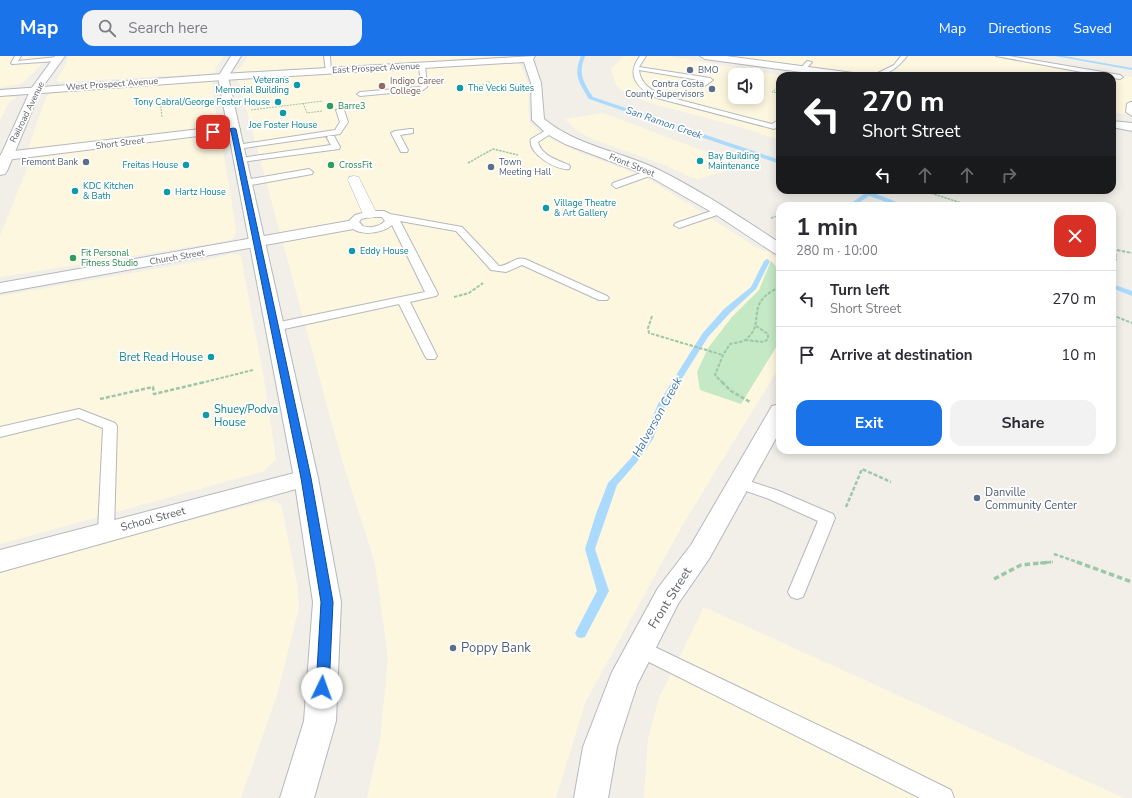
<!DOCTYPE html>
<html lang="en">
<head>
<meta charset="utf-8">
<style>
	body { margin:0; font-family:"Nunito Sans",sans-serif; background:#f2f2f3; color:#2b2b33; height:100vh; display:flex; flex-direction:column; font-size:15px; white-space:nowrap }
	* { box-sizing:border-box; margin:0 }
	p { font-size:13px; color:#7c7c81 }
	.icon { flex:none; width:22px; height:22px; fill:none; stroke:currentColor; stroke-width:2; stroke-linecap:round; stroke-linejoin:round }
	.map { position:relative; flex:1; overflow:hidden }
	.details { position:absolute; left:776px; top:146px; width:340px; height:252px; display:flex; flex-direction:column; background:#fff; border-radius:12px; box-shadow:0 2px 10px #0003 }
	.details>* { flex:none }
	.guide { position:absolute; left:776px; top:16px; width:340px; height:122px; border-radius:12px; box-shadow:0 2px 10px #0003; background:#202124; color:#fff; overflow:hidden }
	.buttons { position:absolute; left:728px; top:12px; display:grid; gap:8px }
	.buttons a { display:grid; place-items:center; width:36px; height:36px; border-radius:8px; background:#fff; box-shadow:0 2px 10px #0003; font-size:20px }
	.pin { position:absolute; display:grid; place-items:center; width:34px; height:34px; color:#fff; margin:-17px; border-radius:8px; box-shadow:0 2px 6px #0006 }
	.me { position:absolute; width:44px; margin:-22px; rotate:3deg; stroke-linejoin:round; filter:drop-shadow(0 0 3px #0008) }
	.turn { display:flex; align-items:center; gap:14px; height:84px; padding:0 20px; font-size:18px }
	.turn .icon { width:52px; height:52px; stroke-width:2.5 }
	.turn b { display:block; font-size:28px; line-height:34px }
	.lanes { display:flex; align-items:center; height:38px; padding:0 20px; background:#0003; justify-content:center; gap:20px; direction:ltr }
	.lanes .off { opacity:.35 }
	.round { display:grid; place-items:center; flex:none; width:42px; height:42px; border-radius:12px; background:#f2f2f3 }
	.head { display:flex; align-items:center; justify-content:space-between; height:68px; padding:0 20px }
	h1 { font-size:24px; font-weight:700; line-height:30px }
	.button { display:flex; gap:8px; margin-top:auto; padding:8px 20px }
	.button a { flex:1; height:46px; border-radius:12px; background:#1a73e8; color:#fff; font-size:16px; font-weight:700; line-height:46px; text-align:center }
	.button a+a { background:#f2f2f3; color:#2b2b33 }
	ul { padding:0; list-style:none }
	li { display:flex; align-items:center; gap:12px; height:56px; padding:0 20px; border-top:1px solid #e1e1e2 }
	li div { flex:1 }
	li b { display:block; font-size:15px }
	li em { font-style:normal }
	header { display:flex; align-items:center; gap:24px; box-sizing:border-box; height:56px; padding:0 20px; background:#1a73e8; color:#fff }
	header strong { font-size:19px }
	nav { display:flex; gap:22px; margin-inline-start:auto; font-size:14px }
	.search { width:280px; height:36px; background:#f2f2f3; display:flex; align-items:center; gap:10px; box-sizing:border-box; padding:0 14px; border-radius:12px; color:#7c7c81; font-size:15px }
	.map>svg:first-child { display:block }
	.commercial { fill:#fef7e0; fill-rule:evenodd }
	.green { fill:#c5e8c5 }
	.lines { fill:none; stroke-linecap:round; stroke-linejoin:round }
	.stream { fill:#aadaff; fill-rule:evenodd }
	.service-casing { stroke:#b5b8bc; stroke-width:2 }
	.pedestrian-casing { stroke:#b5b8bc; stroke-width:1 }
	.minor-casing { stroke:#b5b8bc; stroke-width:2 }
	.tertiary-casing { stroke:#b5b8bc; stroke-width:2 }
	.secondary-casing { stroke:#b6babf; stroke-width:2 }
	.path-far4 { stroke:#9cc7a9; stroke-width:1; stroke-dasharray:2 1; stroke-linecap:butt }
	.path-far3 { stroke:#9cc7a9; stroke-width:1.5; stroke-dasharray:2.5 1; stroke-linecap:butt }
	.path-far2 { stroke:#9cc7a9; stroke-width:2; stroke-dasharray:3.5 1.5; stroke-linecap:butt }
	.path-far1 { stroke:#9cc7a9; stroke-width:2.5; stroke-dasharray:4 2; stroke-linecap:butt }
	.path { stroke:#9cc7a9; stroke-width:3.5; stroke-dasharray:5.5 3; stroke-linecap:butt }
	.service { fill:#fff; fill-rule:evenodd }
	.pedestrian { fill:#fff; fill-rule:evenodd }
	.minor { fill:#fff; fill-rule:evenodd }
	.tertiary { fill:#fff; fill-rule:evenodd }
	.secondary { fill:#fff; fill-rule:evenodd }
	.route { fill:#1a73e8; stroke:#114b97 }
	.service-dot { fill:#5c6f8a; stroke:#fff; stroke-width:1.5 }
	.culture-dot { fill:#0f9aa8; stroke:#fff; stroke-width:1.5 }
	.education-dot { fill:#8d6e63; stroke:#fff; stroke-width:1.5 }
	.leisure-dot { fill:#2e9e5b; stroke:#fff; stroke-width:1.5 }
	.labels { text-anchor:middle; dominant-baseline:central; stroke-width:3.5; stroke-linejoin:round; paint-order:stroke }
	.far-street-label { font-size:9px; fill:#5f6368; stroke:#fff }
	.far-service-label { font-size:9px; fill:#4e5e75; stroke:#fff; text-anchor:start }
	.far-culture-label { font-size:9px; fill:#0d838f; stroke:#fff; text-anchor:start }
	.far-education-label { font-size:9px; fill:#785e54; stroke:#fff; text-anchor:start }
	.far-leisure-label { font-size:9px; fill:#27864d; stroke:#fff; text-anchor:start }
	.far-water-label { font-size:10px; font-style:italic; fill:#4174aa; stroke:#fff }
	.culture-label { font-size:11px; fill:#0d838f; stroke:#fff; text-anchor:end }
	.service-label { font-size:11px; fill:#4e5e75; stroke:#fff; text-anchor:start }
	.street-label { font-size:11px; fill:#5f6368; stroke:#fff }
	.water-label { font-size:12px; font-style:italic; fill:#4174aa; stroke:#fff }
	.near-street-label { font-size:13px; fill:#5f6368; stroke:#fff }
	.near-service-label { font-size:13px; fill:#4e5e75; stroke:#fff; text-anchor:start }
</style>
</head>
<body>
<header>
<strong>Map</strong>
<div class="search"><svg class="icon" aria-label="search" viewBox="0 0 24 24"><circle cx="10" cy="10" r="6"/><path d="M15 15l6 6"/></svg>Search here</div>
<nav><a>Map</a><a>Directions</a><a>Saved</a></nav>
</header>
<div class="map">
<svg width="1132" height="742" viewBox="0 0 1132 742">
	<rect width="100%" height="100%" fill="#f1efe8"/>
	<!-- commercial -->
	<path class="commercial" d="M 0,0 L 50,0 L 23,27 L 0,32 Z
		M 69,0 L 224,0 L 215,13 L 216,16 L 208,18 L 59,26 L 56,24 L 63,14 Z
		M 248,0 L 509,0 L 236,16 L 235,14 L 240,12 Z
		M 624,0 L 668,0 L 784,20 L 780,20 L 780,84 L 740,71 L 650,47 L 625,37 L 616,29 L 611,13 ZM 735,19 L 757,19 L 757,41 L 735,41 Z
		M 732,0 L 1013,0 L 1132,21 L 1132,59 L 1112,56 L 1112,20 L 868,20 Z
		M 514,6 L 519,7 L 521,10 L 528,28 L 529,66 L 543,79 L 581,97 L 646,121 L 759,193 L 767,195 L 780,205 L 780,310 L 682,470 L 585,647 L 556,742 L 367,742 L 380,684 L 388,602 L 375,507 L 341,401 L 239,26 L 235,23 Z
		M 213,24 L 215,25 L 212,27 L 218,70 L 148,80 L 31,94 L 28,92 L 46,41 L 53,36 Z
		M 0,39 L 15,41 L 9,46 L 0,64 Z
		M 603,57 L 730,105 L 735,112 L 698,123 L 690,121 L 665,109 L 595,84 L 577,75 L 565,63 Z
		M 220,76 L 236,173 L 234,182 L 227,185 L 0,221 L 0,180 L 28,110 L 22,107 L 23,105 L 38,99 Z
		M 230,198 L 238,198 L 241,201 L 264,323 L 276,403 L 264,415 L 258,417 L 0,488 L 0,240 L 212,203 Z
		M 268,444 L 281,448 L 297,528 L 299,552 L 277,639 L 241,742 L 0,742 L 0,514 Z
		M 704,551 L 1124,742 L 644,742 L 648,682 L 659,642 Z"/>
	<!-- green -->
	<path class="green" d="M 771,205 L 780,215 L 780,284 L 778,288 L 741,348 L 700,334 L 697,316 L 708,292 L 732,261 L 759,234 Z"/>
	<g class="lines">
		<!-- stream -->
		<path class="stream" d="M 581,0 L 585,0 C 578,18 583,26 593,41 L 780,104 L 780,108 L 589,43 C 579,27 573,19 581,0 Z
			M 1055,0 L 1064,0 L 1132,12 L 1132,14 Z
			M 856,134 L 871,136 L 907,150 L 898,150 L 869,140 L 854,150 L 847,150 L 864,138 Z
			M 767,203 L 770,205 L 756,233 L 730,257 L 708,281 L 666,348 L 653,383 L 637,406 L 617,429 L 595,493 L 609,535 L 585,581 L 581,582 L 577,581 L 575,577 L 597,535 L 585,493 L 596,458 L 608,427 L 631,402 L 644,383 L 658,348 L 702,278 L 724,253 L 751,231 L 764,205 Z
			M 1112,228 L 1132,235 L 1132,240 L 1112,232 Z"/>
		<!-- service casing -->
		<g class="service-casing">
			<path id="service" d="M 15,0 L 21,0 L 18,5 L 57,1 L 60,3 L 57,5 L 12,8 L 11,7 Z
				M 324,0 L 330,0 L 331,16 L 326,15 Z
				M 640,0 L 646,0 L 639,11 L 710,22 L 713,24 L 702,32 L 683,27 L 686,25 L 701,28 L 705,25 L 639,14 C 640,27 651,34 661,39 L 772,68 L 780,63 L 780,69 L 774,73 L 657,42 C 638,33 625,20 640,0 Z
				M 901,0 L 907,0 C 898,12 887,20 872,20 L 894,9 Z
				M 996,0 L 1009,0 L 1120,19 L 1123,21 L 1120,23 L 1112,22 L 1112,20 L 1103,20 Z
				M 807,5 L 812,6 L 805,14 L 801,14 L 800,13 Z
				M 422,7 L 425,9 L 427,31 L 423,34 L 360,40 L 357,38 L 360,36 L 419,31 L 421,30 L 419,9 Z
				M 1130,46 L 1132,46 L 1132,60 L 1126,56 L 1127,48 Z
				M 340,52 L 344,54 L 348,66 L 340,78 L 237,93 L 233,91 L 237,89 L 335,74 L 340,66 L 336,54 Z
				M 410,73 L 413,73 L 413,77 L 400,79 L 408,94 L 407,96 L 401,96 L 391,77 L 395,75 Z
				M 548,73 L 554,73 L 555,75 L 538,86 C 541,99 557,104 569,109 L 570,111 L 569,113 C 557,115 527,97 531,83 Z
				M 328,80 L 334,80 L 340,91 L 339,93 L 241,106 L 237,104 L 241,102 L 331,89 L 327,82 Z
				M 309,113 L 313,116 L 312,118 L 245,130 L 241,127 L 245,124 Z
				M 652,113 L 655,114 L 656,116 L 655,118 L 619,131 L 616,132 L 612,129 L 613,127 Z
				M 720,152 L 725,155 L 723,157 L 679,172 L 674,169 L 676,167 Z
				M 370,155 L 384,155 L 390,158 L 462,171 L 499,210 C 509,210 515,200 525,203 L 607,240 L 609,242 L 607,244 L 599,244 L 522,209 L 506,216 L 491,214 L 456,175 L 400,165 L 438,238 L 436,240 L 410,246 L 437,300 L 435,303 L 427,303 L 425,300 L 399,248 L 275,275 L 271,274 L 269,271 L 271,268 L 275,267 L 425,236 L 392,169 C 382,178 354,182 348,166 L 355,159 ZM 370,161 L 382,161 L 385,165 C 378,172 367,173 358,168 L 361,163 Z
				M 79,353 L 115,367 L 117,370 L 114,475 L 112,479 L 106,481 L 100,479 L 98,475 L 103,372 L 78,362 L 0,381 L 0,371 Z
				M 740,422 L 779,435 L 833,458 L 835,462 L 803,541 L 797,543 L 791,541 L 788,536 L 818,465 L 769,443 L 735,431 L 732,427 L 735,423 Z
				M 640,584 L 864,691 L 951,734 L 954,742 L 920,742 L 633,598 L 631,592 L 633,586 Z"/>
		</g>
		<!-- pedestrian casing -->
		<g class="pedestrian-casing">
			<path id="pedestrian" d="M 354,120 L 359,121 L 360,124 L 377,158 L 375,161 L 370,162 L 365,161 L 363,158 L 348,124 L 349,121 Z"/>
		</g>
		<!-- minor casing -->
		<g class="minor-casing">
			<path id="minor" d="M 535,0 L 533,3 L 541,27 L 544,63 C 577,90 619,95 657,113 C 700,134 740,161 780,187 L 780,199 L 774,197 L 715,158 L 647,119 L 565,88 L 547,78 L 532,64 L 531,27 L 524,6 L 223,24 L 0,40 L 0,34 L 223,18 Z
				M 234,69 L 238,71 L 240,73 L 238,75 L 6,104 L 0,100 L 2,97 L 6,96 Z
				M 354,164 L 359,166 L 362,169 L 359,172 L 0,237 L 0,227 Z
				M 780,348 L 780,375 L 709,503 L 678,548 L 637,629 L 617,691 L 608,742 L 574,742 L 583,691 L 612,616 L 658,532 L 691,489 L 772,350 Z
				M 306,414 L 314,416 L 318,422 L 314,428 L 0,516 L 0,494 Z"/>
		</g>
		<!-- tertiary casing -->
		<g class="tertiary-casing">
			<path id="tertiary" d="M 231,0 L 241,0 L 228,21 L 318,422 L 341,546 L 336,665 L 314,742 L 280,742 L 304,665 L 313,546 L 294,422 L 218,21 Z
				M 700,0 L 726,0 L 853,17 L 858,20 L 831,20 L 705,3 Z
				M 1112,65 L 1132,67 L 1132,75 L 1112,71 Z"/>
		</g>
		<!-- secondary casing -->
		<g class="secondary-casing">
			<path id="secondary" d="M 55,0 L 65,0 L 41,33 L 7,115 L 5,118 L 0,119 L 0,101 L 31,33 Z"/>
		</g>
		<!-- path-far4 -->
		<path class="path-far4" d="M 780,30 L 772,36 L 780,37
			M 478,34 L 476,29 L 487,28 L 486,26 L 490,26
			M 160,44 L 162,61
			M 303,47 L 307,57 L 322,55
			M 251,54 L 323,45"/>
		<!-- path-far3 -->
		<path class="path-far3" d="M 468,107 L 493,93 L 518,99
			M 921,134 L 971,150
			M 771,162 L 780,159"/>
		<!-- path-far2 -->
		<path class="path-far2" d="M 1112,193 L 1132,197
			M 1112,210 L 1116,203 L 1115,194
			M 454,241 L 469,237 L 483,227
			M 1112,259 L 1132,267
			M 652,260 L 648,272 L 649,277 L 723,299
			M 745,284 L 764,286 L 768,283 L 768,278 L 756,270
			M 201,327 L 253,314
			M 723,327 L 715,319 L 723,299 L 730,288 C 734,287 742,286 745,284 C 768,267 742,248 780,231"/>
		<!-- path-far1 -->
		<path class="path-far1" d="M 722,326 L 731,335 L 750,346
			M 100,343 L 153,331 L 154,338 L 205,326
			M 846,451 L 862,413 L 891,426
			M 1054,498 L 1080,507
			M 1040,507 L 1053,506"/>
		<!-- path -->
		<path class="path" d="M 1077,506 L 1132,526
			M 994,523 L 1021,509 L 1051,506"/>
		<!-- service -->
		<use href="#service" class="service"/>
		<!-- pedestrian -->
		<use href="#pedestrian" class="pedestrian"/>
		<!-- minor -->
		<use href="#minor" class="minor"/>
		<!-- tertiary -->
		<use href="#tertiary" class="tertiary"/>
		<!-- secondary -->
		<use href="#secondary" class="secondary"/>
	</g>
	<!-- route -->
	<path class="route" d="M 234,72 L 236,73 L 311,422 L 333,546 L 329,632 L 327,636 L 322,638 L 318,636 L 316,632 L 321,546 L 301,422 L 231,75 L 213,77 L 211,76 Z"/>
	<!-- markers -->
	<g class="service-dot">
		<circle cx="690" cy="14" r="4"/>
		<circle cx="712" cy="33" r="4"/>
		<circle cx="86" cy="106" r="4"/>
		<circle cx="491" cy="111" r="4"/>
		<circle cx="977" cy="442" r="4"/>
		<circle cx="453" cy="592" r="4"/>
	</g>
	<g class="culture-dot">
		<circle cx="297" cy="29" r="4"/>
		<circle cx="460" cy="32" r="4"/>
		<circle cx="278" cy="46" r="4"/>
		<circle cx="283" cy="57" r="4"/>
		<circle cx="700" cy="105" r="4"/>
		<circle cx="186" cy="109" r="4"/>
		<circle cx="75" cy="135" r="4"/>
		<circle cx="167" cy="136" r="4"/>
		<circle cx="546" cy="152" r="4"/>
		<circle cx="352" cy="195" r="4"/>
		<circle cx="211" cy="301" r="4"/>
		<circle cx="206" cy="359" r="4"/>
	</g>
	<circle class="education-dot" cx="382" cy="30" r="4"/>
	<g class="leisure-dot">
		<circle cx="330" cy="50" r="4"/>
		<circle cx="331" cy="109" r="4"/>
		<circle cx="73" cy="202" r="4"/>
	</g>
	<g class="labels">
		<!-- far-street labels -->
		<g class="far-street-label">
			<text transform="translate(376 12) rotate(-3)">East Prospect Avenue</text>
			<text transform="translate(112 28) rotate(-4)">West Prospect Avenue</text>
			<text transform="translate(27 56) rotate(-64)">Railroad Avenue</text>
			<text transform="translate(120 87) rotate(-7)">Short Street</text>
			<text transform="translate(632 109) rotate(22)">Front Street</text>
			<text transform="translate(177 201) rotate(-10)">Church Street</text>
		</g>
		<!-- far-service labels -->
		<g class="far-service-label">
			<text x="698" y="14">BMO</text>
			<text x="704" y="28" text-anchor="end">Contra Costa<tspan x="704" dy="10">County Supervisors</tspan></text>
			<text x="78" y="106" text-anchor="end">Fremont Bank</text>
			<text x="499" y="106">Town<tspan x="499" dy="10">Meeting Hall</tspan></text>
		</g>
		<!-- far-culture labels -->
		<g class="far-culture-label">
			<text x="289" y="24" text-anchor="end">Veterans<tspan x="289" dy="10">Memorial Building</tspan></text>
			<text x="468" y="32">The Vecki Suites</text>
			<text x="270" y="46" text-anchor="end">Tony Cabral/George Foster House</text>
			<text x="283" y="69" text-anchor="middle">Joe Foster House</text>
			<text x="708" y="100">Bay Building<tspan x="708" dy="10">Maintenance</tspan></text>
			<text x="178" y="109" text-anchor="end">Freitas House</text>
			<text x="83" y="130">KDC Kitchen<tspan x="83" dy="10">&amp; Bath</tspan></text>
			<text x="175" y="136">Hartz House</text>
			<text x="554" y="147">Village Theatre<tspan x="554" dy="10">&amp; Art Gallery</tspan></text>
			<text x="360" y="195">Eddy House</text>
		</g>
		<!-- far-education labels -->
		<g class="far-education-label">
			<text x="390" y="25">Indigo Career<tspan x="390" dy="10">College</tspan></text>
		</g>
		<!-- far-leisure labels -->
		<g class="far-leisure-label">
			<text x="338" y="50">Barre3</text>
			<text x="339" y="109">CrossFit</text>
			<text x="81" y="197">Fit Personal<tspan x="81" dy="10">Fitness Studio</tspan></text>
		</g>
		<!-- far-water labels -->
		<g class="far-water-label">
			<text transform="translate(664 67) rotate(19)">San Ramon Creek</text>
		</g>
		<!-- culture labels -->
		<g class="culture-label">
			<text x="203" y="301">Bret Read House</text>
			<text x="214" y="353" text-anchor="start">Shuey/Podva<tspan x="214" dy="13">House</tspan></text>
		</g>
		<!-- service labels -->
		<g class="service-label">
			<text x="985" y="436">Danville<tspan x="985" dy="13">Community Center</tspan></text>
		</g>
		<!-- street labels -->
		<g class="street-label">
			<text transform="translate(153 463) rotate(-15)">School Street</text>
		</g>
		<!-- water labels -->
		<g class="water-label">
			<text transform="translate(657 361) rotate(-61)">Halverson Creek</text>
		</g>
		<!-- near-street labels -->
		<g class="near-street-label">
			<text transform="translate(670 542) rotate(-58)">Front Street</text>
		</g>
		<!-- near-service labels -->
		<g class="near-service-label">
			<text x="461" y="592">Poppy Bank</text>
		</g>
	</g>
</svg>
<div class="buttons">
<a><svg class="icon" aria-label="sound" viewBox="0 0 24 24"><path d="M4 9h4l5-4v14l-5-4H4zM17 9q2 3 0 6"/></svg></a>
</div>
<div class="pin" style="left:213px;top:76px;background:#d93025"><svg class="icon" aria-label="arrive" viewBox="0 0 24 24"><path d="M6 21V4h12l-3 4 3 4H6"/></svg></div>
<svg class="me" style="left:322px;top:632px" viewBox="-20 -20 40 40"><circle r="19" fill="#fff"/><path d="M0-13L10 11 0 6-10 11z" fill="#1a73e8"/></svg>
<div class="guide">
<div class="turn"><svg class="icon" aria-label="left" viewBox="0 0 24 24"><path d="M17 20v-9H6M10 6l-5 5 5 5"/></svg><div><b>270 m</b>Short Street</div></div>
<div class="lanes"><svg class="icon" aria-label="left" viewBox="0 0 24 24"><path d="M17 20v-9H6M10 6l-5 5 5 5"/></svg><svg class="icon off" aria-label="ahead" viewBox="0 0 24 24"><path d="M12 20V5M6 11l6-6 6 6"/></svg><svg class="icon off" aria-label="ahead" viewBox="0 0 24 24"><path d="M12 20V5M6 11l6-6 6 6"/></svg><svg class="icon off" aria-label="right" viewBox="0 0 24 24"><path d="M7 20v-9h11M14 6l5 5-5 5"/></svg></div>
</div>
<section class="details">
<div class="head"><div><h1>1 min</h1><p>280 m · 10:00</p></div><a class="round" style="background:#d93025;color:#fff"><svg class="icon" aria-label="close" viewBox="0 0 24 24"><path d="M6 6l12 12M18 6L6 18"/></svg></a></div>
<ul>
<li><svg class="icon" aria-label="left" viewBox="0 0 24 24"><path d="M17 20v-9H6M10 6l-5 5 5 5"/></svg><div><b>Turn left</b><p>Short Street</p></div><em>270 m</em></li>
<li><svg class="icon" aria-label="arrive" viewBox="0 0 24 24"><path d="M6 21V4h12l-3 4 3 4H6"/></svg><div><b>Arrive at destination</b></div><em>10 m</em></li>
</ul>
<div class="button"><a>Exit</a><a>Share</a></div>
</section>
</div>
</body>
</html>
